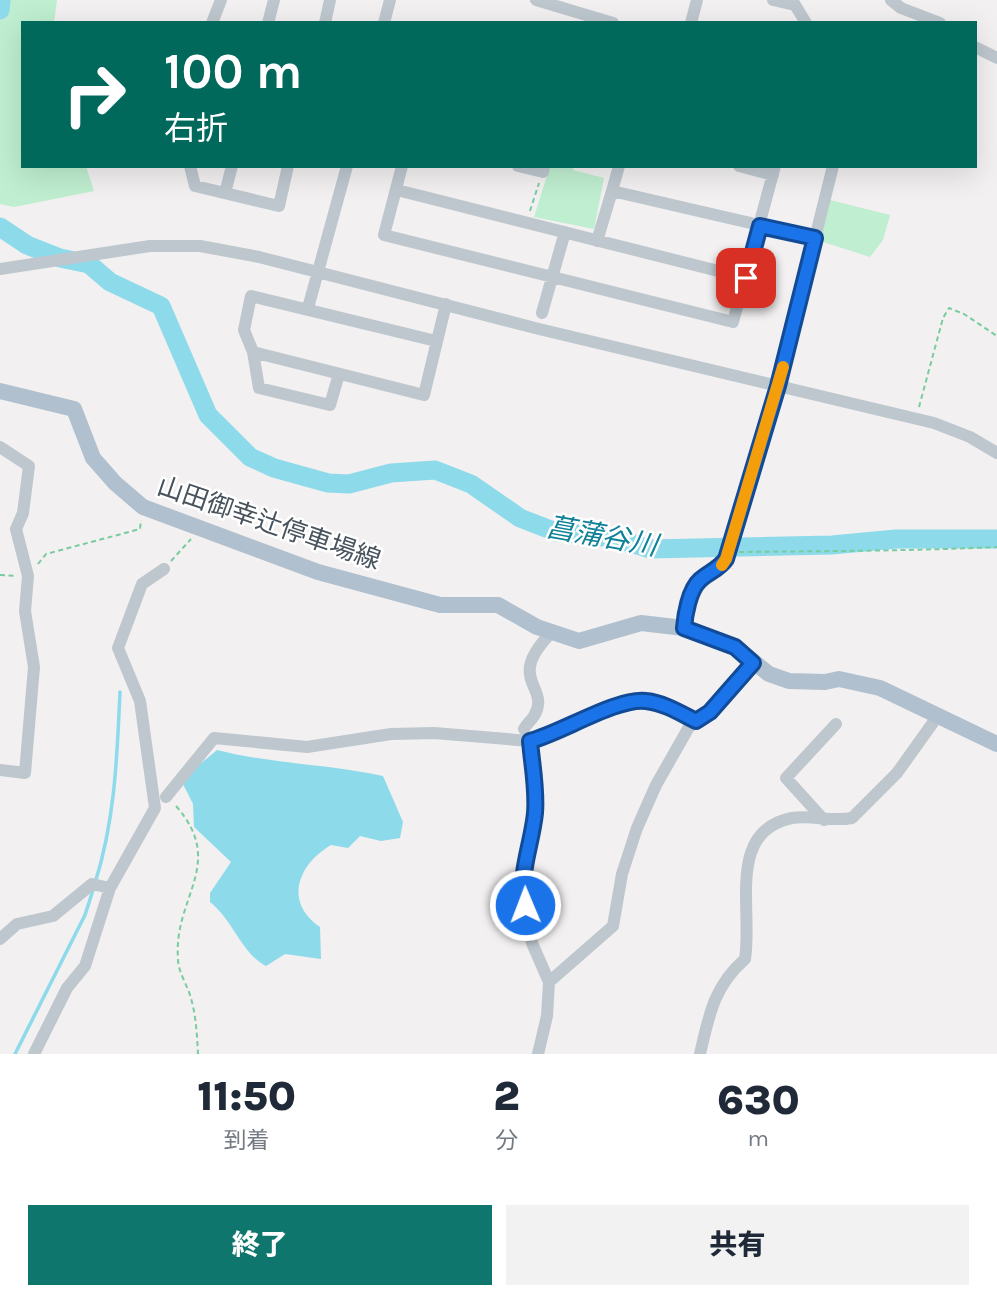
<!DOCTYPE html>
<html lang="ja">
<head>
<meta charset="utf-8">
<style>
	body { margin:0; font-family:Karla,"Noto Sans JP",sans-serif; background:#f2f2f3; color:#1f2937; height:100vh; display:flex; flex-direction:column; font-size:26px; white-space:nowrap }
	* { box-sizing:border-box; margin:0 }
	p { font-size:23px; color:#747a83 }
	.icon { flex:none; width:38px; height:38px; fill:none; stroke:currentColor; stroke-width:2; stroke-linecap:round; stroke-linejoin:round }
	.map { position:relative; height:1054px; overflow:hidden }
	.drawer { display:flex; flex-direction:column; background:#fff; flex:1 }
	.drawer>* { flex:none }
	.banner { position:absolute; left:21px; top:21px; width:956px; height:147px; border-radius:0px; box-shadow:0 7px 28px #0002; background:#00695c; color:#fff; overflow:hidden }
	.pin { position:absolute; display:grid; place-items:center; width:60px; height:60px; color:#fff; margin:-30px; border-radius:14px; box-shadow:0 4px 10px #0006 }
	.me { position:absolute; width:77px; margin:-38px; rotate:359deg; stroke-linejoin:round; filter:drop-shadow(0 0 5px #0008) }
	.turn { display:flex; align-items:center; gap:24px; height:147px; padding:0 28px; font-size:32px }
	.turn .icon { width:91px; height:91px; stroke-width:2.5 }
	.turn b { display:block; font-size:49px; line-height:60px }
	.eta { display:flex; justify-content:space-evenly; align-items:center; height:119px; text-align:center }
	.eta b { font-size:42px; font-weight:800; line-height:49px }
	.action { display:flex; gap:14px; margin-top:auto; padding:14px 28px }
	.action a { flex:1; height:80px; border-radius:0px; background:#0f766e; color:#fff; font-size:28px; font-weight:800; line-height:80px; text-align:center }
	.action a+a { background:#f2f2f3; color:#1f2937 }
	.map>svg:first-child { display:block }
	.green { fill:#bfeed0 }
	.water { fill:#8ddaea }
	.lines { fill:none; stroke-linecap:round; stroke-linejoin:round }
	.stream { stroke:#8ddaea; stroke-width:3.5 }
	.river { stroke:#8ddaea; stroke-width:19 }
	.path { stroke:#78cca0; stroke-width:2; stroke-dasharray:5 3.5; stroke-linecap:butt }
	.minor { stroke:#bec7ce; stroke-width:12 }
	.major { stroke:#b0c0ce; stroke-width:16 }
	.route-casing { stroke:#114b97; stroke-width:18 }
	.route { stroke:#1a73e8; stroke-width:12 }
	.slow { stroke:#f59e0b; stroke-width:12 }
	.labels { text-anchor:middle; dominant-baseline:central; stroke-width:5; stroke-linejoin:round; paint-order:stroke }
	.street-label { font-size:26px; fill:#48535d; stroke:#fff }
	.water-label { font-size:28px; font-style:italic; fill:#0f8199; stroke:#fff }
</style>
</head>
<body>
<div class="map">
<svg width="997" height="1054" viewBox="0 0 997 1054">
	<rect width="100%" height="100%" fill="#f2f0f0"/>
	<!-- green -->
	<path class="green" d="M 0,0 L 57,0 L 54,23 L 23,23 L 23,166 L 86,166 L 94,191 L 14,207 L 0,204 Z
		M 550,166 L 574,166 L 573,170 L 604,178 L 594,229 L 534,217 Z
		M 830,200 L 890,215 L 883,240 L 870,257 L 820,241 Z"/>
	<!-- water -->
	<path class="water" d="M 217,750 C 272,764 328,764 383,776 L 403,822 L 400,838 L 381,841 L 360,836 L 348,848 L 331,845 C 297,865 284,903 320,927 L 321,959 L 285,954 L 266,966 C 242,954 233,920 210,902 L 210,893 L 231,862 L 194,827 L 193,804 L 181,780 Z"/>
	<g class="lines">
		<!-- stream -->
		<path class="stream" d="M 95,883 C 115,820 117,758 120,692
			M 15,1054 L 85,915 L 93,890"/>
		<!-- river -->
		<path class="river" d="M 0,10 L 1,0
			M 0,227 L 27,245 L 60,258 L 89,264 L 110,282 L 161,306 L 208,415 L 250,457 L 274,468 L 328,483 L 349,484 L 391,473 L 435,470 L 471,484 L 520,518 L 556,532 L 614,538 L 650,549 L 832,545 L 896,539 L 997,539"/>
		<!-- path -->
		<path class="path" d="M 530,211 L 539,183
			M 919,407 L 943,318 L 949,308 L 964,314 L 997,336
			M 739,552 C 826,551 911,551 997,547
			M 171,561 L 191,539
			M 38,564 L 46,554 L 140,529 L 141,520
			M 0,575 L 16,576
			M 176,806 C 227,864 173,897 178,959 C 178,971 186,983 190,995 C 196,1014 197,1034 198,1054"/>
		<!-- minor -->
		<path class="minor" d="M 536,0 L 613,23
			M 773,0 L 795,5
			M 792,0 L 806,23
			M 891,0 L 901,8 L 940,23
			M 212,23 L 221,0
			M 268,23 L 274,0
			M 325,23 L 330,0
			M 384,23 L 390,0
			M 691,23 L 697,0
			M 975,47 L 997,58
			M 190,166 L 195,186 L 279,206 L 288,166
			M 402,166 L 384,235 L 733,322 L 775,166
			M 518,166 L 543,172 L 544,166
			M 619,166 L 612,191 L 815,238
			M 739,166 L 773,175
			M 397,190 L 746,278
			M 225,193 L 232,166
			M 597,241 L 612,191
			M 0,269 L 150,246 L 200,246 L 259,257 L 539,329 L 934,423 L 970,437 L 997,453
			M 308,308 L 347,166
			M 542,313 L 565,232
			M 253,352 L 424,395 L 446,304
			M 339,374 L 330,405 L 259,388 L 253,352 L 244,330 L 251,296 L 436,341
			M 0,447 L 29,466 L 23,513 L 16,529 L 28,576 L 25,611 L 34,667 L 25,773 L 0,770
			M 684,628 C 685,614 689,590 700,580 C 709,572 719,569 726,559 L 778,386 L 833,166
			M 524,729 C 527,723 531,721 534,716 C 552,686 504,681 551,633
			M 530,741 L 535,812 L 521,887 L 532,943 L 549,982 L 547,1016 L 538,1054
			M 166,797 L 214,738 L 307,747 L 391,734 L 434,733 L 530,741 L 554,734 L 625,702 L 645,700 L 669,707 L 696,721
			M 824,820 L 786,778 L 836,724
			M 0,939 L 17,924 L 53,916 L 92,884 L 110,888
			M 549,982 L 613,926 L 622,874 L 637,828 L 656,785 L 689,727 L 710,712 L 753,663
			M 34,1054 L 67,988 L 85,966 L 110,888 L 155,808 L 140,701 L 118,648 L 142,584 L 164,569
			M 700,1054 C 709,1015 714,986 745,959 C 753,909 726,831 792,818 C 812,815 831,822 852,818 L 897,773 L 937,717"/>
		<!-- major -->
		<path class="major" d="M 0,391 L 74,409 L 93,458 L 115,483 L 143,507 L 318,572 L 440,605 L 498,605 L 537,627 L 579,641 L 641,623 L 684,628 L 735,647 L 769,674 L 789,681 L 825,682 L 839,679 L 880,688 L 997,744"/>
	</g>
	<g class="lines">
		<!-- route casing -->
		<g class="route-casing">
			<path id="route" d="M 525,905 C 518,875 532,844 535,813 C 537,789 532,765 530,741 C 561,733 618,697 646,701 C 664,703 680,713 696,721 L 710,712 L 753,663 L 735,647 L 684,628 C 685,615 689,590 700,580 C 709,572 719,569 726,559 L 778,386 L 815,238 L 760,226 L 746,278"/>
		</g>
		<!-- route -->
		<use href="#route" class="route"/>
		<!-- slow -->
		<path class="slow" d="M 722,565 L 726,559 L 783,367"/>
	</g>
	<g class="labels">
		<!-- street labels -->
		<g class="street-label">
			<text transform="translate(269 523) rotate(19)">山田御幸辻停車場線</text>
		</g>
		<!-- water labels -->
		<g class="water-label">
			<text transform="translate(602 536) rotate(10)">菖蒲谷川</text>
		</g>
	</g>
</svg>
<div class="pin" style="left:746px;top:278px;background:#d93025"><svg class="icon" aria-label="arrive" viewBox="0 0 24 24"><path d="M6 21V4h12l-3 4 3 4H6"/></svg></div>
<svg class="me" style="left:525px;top:905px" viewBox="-20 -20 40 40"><circle r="17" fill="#1a73e8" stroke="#fff" stroke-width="3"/><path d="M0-11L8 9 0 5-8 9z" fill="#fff"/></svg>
<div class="banner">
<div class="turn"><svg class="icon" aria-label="right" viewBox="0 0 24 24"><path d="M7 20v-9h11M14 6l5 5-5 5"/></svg><div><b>100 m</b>右折</div></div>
</div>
</div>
<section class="drawer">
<div class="eta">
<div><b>11:50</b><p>到着</p></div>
<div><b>2</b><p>分</p></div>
<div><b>630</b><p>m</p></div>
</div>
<div class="action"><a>終了</a><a>共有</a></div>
</section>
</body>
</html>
